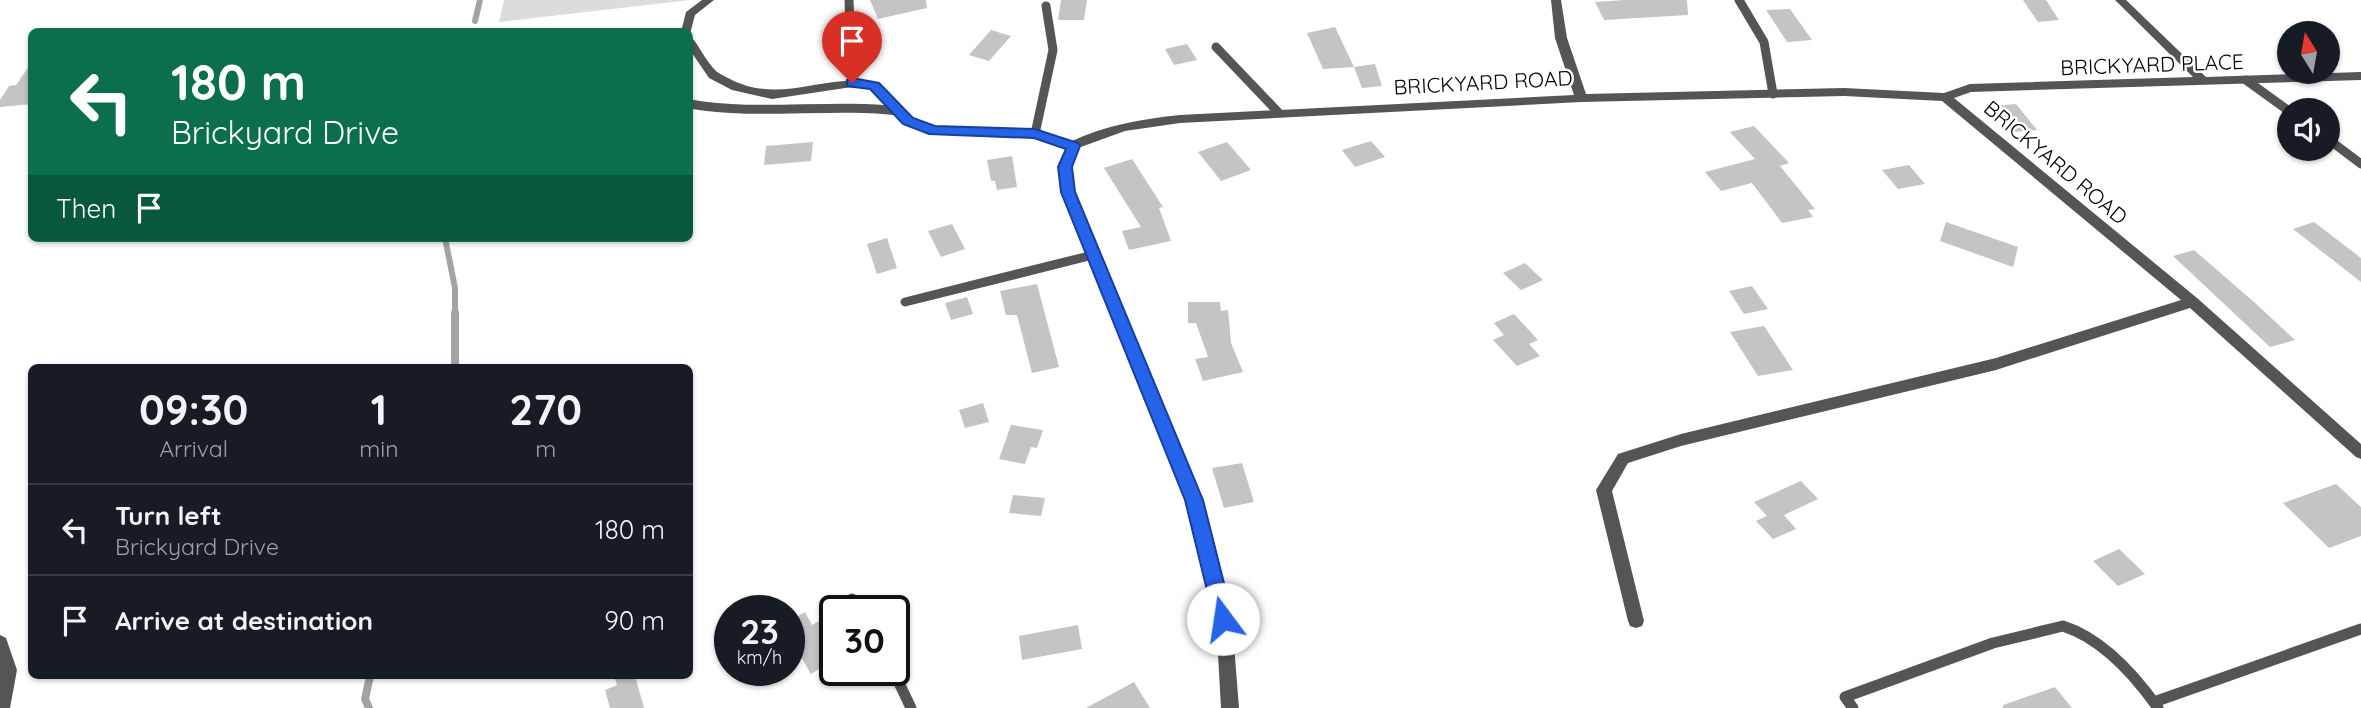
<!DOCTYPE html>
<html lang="en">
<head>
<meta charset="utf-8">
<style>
	body { margin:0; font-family:Quicksand,sans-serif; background:#20242c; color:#f1f3f6; height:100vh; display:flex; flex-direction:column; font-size:26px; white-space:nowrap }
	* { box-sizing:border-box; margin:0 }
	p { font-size:23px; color:#9ea1a6 }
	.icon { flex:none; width:38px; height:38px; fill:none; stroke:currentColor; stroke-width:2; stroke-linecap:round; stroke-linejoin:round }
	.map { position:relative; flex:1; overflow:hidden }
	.details { position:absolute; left:28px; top:364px; width:665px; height:315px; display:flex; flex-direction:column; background:#171b24; border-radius:10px; box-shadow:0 2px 5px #0004 }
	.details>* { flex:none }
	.top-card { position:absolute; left:28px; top:28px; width:665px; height:214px; border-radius:10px; box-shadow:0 2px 5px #0004; background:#0b6e4f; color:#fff; overflow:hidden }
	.needle { width:46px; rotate:349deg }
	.fabs { position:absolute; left:2277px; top:21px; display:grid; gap:14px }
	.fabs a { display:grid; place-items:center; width:63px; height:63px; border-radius:50%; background:#171b24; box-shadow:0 2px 5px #0004; font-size:35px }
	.speed { position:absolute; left:714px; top:595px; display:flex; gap:14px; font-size:35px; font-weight:700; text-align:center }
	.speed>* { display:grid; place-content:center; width:91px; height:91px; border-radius:50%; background:#171b24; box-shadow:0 2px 5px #0004; line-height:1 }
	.speed small { font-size:18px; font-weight:400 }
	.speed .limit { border:4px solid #111; border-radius:10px; background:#fff; color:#111 }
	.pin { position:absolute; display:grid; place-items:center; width:60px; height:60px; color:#fff; margin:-72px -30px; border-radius:50% 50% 50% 0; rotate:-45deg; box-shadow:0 0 7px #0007 }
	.pin .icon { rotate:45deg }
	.me { position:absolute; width:77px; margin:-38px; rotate:346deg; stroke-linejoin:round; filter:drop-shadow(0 0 5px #0008) }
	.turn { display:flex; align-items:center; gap:24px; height:147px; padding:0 28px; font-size:32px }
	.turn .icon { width:91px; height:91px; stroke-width:2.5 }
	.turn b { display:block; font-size:49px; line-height:60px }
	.then { display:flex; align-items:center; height:66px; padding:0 28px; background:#0003; gap:14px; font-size:26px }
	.eta { display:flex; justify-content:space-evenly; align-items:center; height:119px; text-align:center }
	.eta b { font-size:42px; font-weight:700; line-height:49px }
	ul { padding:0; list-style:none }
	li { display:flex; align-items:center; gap:21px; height:91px; padding:0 28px; border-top:2px solid #363941 }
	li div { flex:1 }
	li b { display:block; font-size:26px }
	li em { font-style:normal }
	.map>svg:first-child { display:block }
	.green { fill:#dcdcdc }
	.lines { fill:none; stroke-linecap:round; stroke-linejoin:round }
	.stream-far1 { stroke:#a3a3a3; stroke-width:6 }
	.stream { stroke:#a3a3a3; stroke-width:8 }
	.building { fill:#c4c4c4 }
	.service-far1 { stroke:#555; stroke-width:9 }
	.service { stroke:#555; stroke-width:11 }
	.minor { fill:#555; fill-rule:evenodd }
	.route { fill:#2563eb; stroke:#184099; stroke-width:2 }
	.labels { text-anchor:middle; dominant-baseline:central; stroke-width:5; stroke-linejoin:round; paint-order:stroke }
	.street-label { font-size:21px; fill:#000; stroke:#fff }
</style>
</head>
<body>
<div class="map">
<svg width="2361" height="708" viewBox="0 0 2361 708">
	<rect width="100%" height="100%" fill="#fff"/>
	<!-- green -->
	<path class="green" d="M 504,0 L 690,0 L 499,22 Z"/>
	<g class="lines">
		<!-- stream-far1 -->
		<path class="stream-far1" d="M 475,21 L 480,0
			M 445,238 L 455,288 L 455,315"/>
		<!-- stream -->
		<path class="stream" d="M 455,313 L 455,368
			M 369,708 L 365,699 L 370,676"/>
	</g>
	<!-- building -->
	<path class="building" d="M 870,0 L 926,0 L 927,8 L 878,19 Z
		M 1061,0 L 1087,0 L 1084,20 L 1058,20 Z
		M 1624,0 L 1687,0 L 1688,15 L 1604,20 L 1595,2 Z
		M 2023,0 L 2046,0 L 2059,20 L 2038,22 Z
		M 1790,9 L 1812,40 L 1787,42 L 1766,10 Z
		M 1335,27 L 1354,67 L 1375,64 L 1382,86 L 1362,88 L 1354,67 L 1323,69 L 1307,33 Z
		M 991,30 L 1011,36 L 989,61 L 969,55 Z
		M 1187,44 L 1197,60 L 1174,65 L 1165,49 Z
		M 32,62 L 32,104 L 0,107 L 0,100 L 9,86 L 16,85 Z
		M 2016,104 L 2037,130 L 2015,132 L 1993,106 Z
		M 1754,126 L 1789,163 L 1780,166 L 1815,209 L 1808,210 L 1813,217 L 1782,223 L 1752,183 L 1721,191 L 1705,172 L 1755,159 L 1730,132 Z
		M 1371,141 L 1385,157 L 1355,167 L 1342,150 Z
		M 813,142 L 811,161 L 764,165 L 766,146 Z
		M 1227,142 L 1251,170 L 1221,181 L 1198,152 Z
		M 1012,156 L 1017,187 L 997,190 L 995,181 L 991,181 L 987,160 Z
		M 1132,159 L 1163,207 L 1159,208 L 1171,241 L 1129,250 L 1122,231 L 1141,227 L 1104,168 Z
		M 1909,165 L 1925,184 L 1898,189 L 1882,170 Z
		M 1946,222 L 2018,247 L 2013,267 L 1940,241 Z
		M 2314,222 L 2361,258 L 2361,282 L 2293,229 Z
		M 952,224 L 965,249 L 941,257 L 928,231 Z
		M 887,238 L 897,268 L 877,274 L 867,244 Z
		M 2194,250 L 2254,302 L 2295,340 L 2270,347 L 2173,256 Z
		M 1525,263 L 1543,280 L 1521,290 L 1503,273 Z
		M 1037,284 L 1059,367 L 1032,373 L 1017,315 L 1006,315 L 1000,291 Z
		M 1752,286 L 1768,309 L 1744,314 L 1729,291 Z
		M 967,297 L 973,314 L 951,320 L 945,303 Z
		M 1188,302 L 1220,302 L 1221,311 L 1228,310 L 1231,343 L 1243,372 L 1203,381 L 1195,359 L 1208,357 L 1196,323 L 1188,323 Z
		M 1514,314 L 1538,340 L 1529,344 L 1540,356 L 1517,366 L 1493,340 L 1504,335 L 1494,323 Z
		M 1764,326 L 1793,370 L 1758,376 L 1730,332 Z
		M 983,403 L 989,422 L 965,428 L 959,410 Z
		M 1011,425 L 1043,430 L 1037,448 L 1031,447 L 1025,464 L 999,459 Z
		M 1242,463 L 1254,502 L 1224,508 L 1212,468 Z
		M 1801,481 L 1818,499 L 1784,515 L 1796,529 L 1773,539 L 1756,521 L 1767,516 L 1754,502 Z
		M 2336,484 L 2361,507 L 2361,536 L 2329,548 L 2283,503 Z
		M 1013,495 L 1045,498 L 1041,516 L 1009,513 Z
		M 2119,549 L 2145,574 L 2118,586 L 2093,561 Z
		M 805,612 L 812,625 L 822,619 L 835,639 L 835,659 L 811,674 L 789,636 L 789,621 Z
		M 1078,625 L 1082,649 L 1022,660 L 1019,636 Z
		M 614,676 L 635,676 L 644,708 L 610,708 L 605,690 L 617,685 Z
		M 1134,682 L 1150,708 L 1086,708 Z
		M 2055,687 L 2072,708 L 2003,708 L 2003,705 Z"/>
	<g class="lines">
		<!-- service-far1 -->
		<path class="service-far1" d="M 849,0 L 852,83
			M 1739,0 L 1764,42 L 1773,94
			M 1216,47 L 1279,113
			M 2246,80 L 2289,111
			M 690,104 C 759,116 829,103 899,111
			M 1035,134 L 1053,50 L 1046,6
			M 2328,139 L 2361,164
			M 905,302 L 1093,255"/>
		<!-- service -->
		<path class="service" d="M 852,599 L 859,611
			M 893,670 L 911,708
			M 2154,702 L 2361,629
			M 1853,708 L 1845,697 L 1993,643 L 2063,626 C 2103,639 2134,674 2158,708"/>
		<!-- minor -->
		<path class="minor" d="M 702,0 L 714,0 L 695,15 L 690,34 L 690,32 L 681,32 L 686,12 Z
			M 1551,0 L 1561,0 L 1567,38 L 1586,94 L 1844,88 L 1944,93 L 1970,84 L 2193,77 L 2115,0 L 2126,0 L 2206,77 L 2361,72 L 2361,80 L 1971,92 L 1954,98 L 2197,298 L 2361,444 L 2361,459 L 2356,457 L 2190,308 L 1996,370 L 1681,446 L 1628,463 L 1612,491 L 1644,621 L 1642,626 L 1636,628 L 1630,626 L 1628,621 L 1596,490 L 1618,454 L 1681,434 L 1996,358 L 2181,300 L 1942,101 L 1844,96 L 1581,102 L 1180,123 L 1125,131 L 1078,148 L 1071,167 L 1074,192 L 1202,500 L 1232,619 L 1239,708 L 1221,708 L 1216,619 L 1186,500 L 1062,192 L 1059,167 L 1066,148 L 1034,138 L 930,134 L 904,124 L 870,89 L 852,87 L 772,99 L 732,90 L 709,78 L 690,50 L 690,38 L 694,40 C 701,50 707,62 716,71 C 719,74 725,76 730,79 C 782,106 826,71 878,83 L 912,118 L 935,127 L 1035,130 L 1072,141 C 1106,125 1143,119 1180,115 L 1574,95 L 1555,38 Z
			M 0,635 L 6,638 L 17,670 L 10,708 L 0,708 Z"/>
	</g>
	<!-- route -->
	<path class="route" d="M 852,78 L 879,83 L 913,118 L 935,126 L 1035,129 L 1078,143 L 1080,146 L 1072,167 L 1075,192 L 1203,500 L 1233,619 L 1230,625 L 1223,627 L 1217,625 L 1214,619 L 1185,500 L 1061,192 L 1058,167 L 1066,149 L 1034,138 L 929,134 L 903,124 L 870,89 L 847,86 L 847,80 Z"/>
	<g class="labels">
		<!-- street labels -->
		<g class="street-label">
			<text transform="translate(2152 64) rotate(-2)">BRICKYARD PLACE</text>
			<text transform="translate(1483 82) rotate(-3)">BRICKYARD ROAD</text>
			<text transform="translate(2056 162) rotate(40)">BRICKYARD ROAD</text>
		</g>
	</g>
</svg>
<div class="fabs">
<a><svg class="needle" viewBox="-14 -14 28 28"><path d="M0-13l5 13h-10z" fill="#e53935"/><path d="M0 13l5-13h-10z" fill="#9ea1a6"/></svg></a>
<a><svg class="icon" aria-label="sound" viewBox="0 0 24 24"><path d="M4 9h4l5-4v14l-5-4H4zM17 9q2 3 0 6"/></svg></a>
</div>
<div class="speed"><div>23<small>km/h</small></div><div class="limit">30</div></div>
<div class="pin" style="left:852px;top:83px;background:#d93025"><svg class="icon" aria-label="arrive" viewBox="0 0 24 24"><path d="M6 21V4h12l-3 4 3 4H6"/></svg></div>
<svg class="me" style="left:1223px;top:619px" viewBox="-20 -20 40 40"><circle r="19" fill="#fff"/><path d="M0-13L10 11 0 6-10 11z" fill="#2563eb"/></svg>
<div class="top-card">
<div class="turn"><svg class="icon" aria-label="left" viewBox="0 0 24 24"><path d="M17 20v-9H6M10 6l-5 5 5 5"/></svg><div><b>180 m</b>Brickyard Drive</div></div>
<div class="then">Then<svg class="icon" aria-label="arrive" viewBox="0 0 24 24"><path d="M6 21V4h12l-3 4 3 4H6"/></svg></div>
</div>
<section class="details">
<div class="eta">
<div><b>09:30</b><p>Arrival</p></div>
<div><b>1</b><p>min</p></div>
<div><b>270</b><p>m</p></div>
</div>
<ul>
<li><svg class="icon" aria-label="left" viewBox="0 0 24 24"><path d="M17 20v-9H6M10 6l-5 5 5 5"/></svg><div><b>Turn left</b><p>Brickyard Drive</p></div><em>180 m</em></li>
<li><svg class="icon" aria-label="arrive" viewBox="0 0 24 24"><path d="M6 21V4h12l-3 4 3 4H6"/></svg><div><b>Arrive at destination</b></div><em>90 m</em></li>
</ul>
</section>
</div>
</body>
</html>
